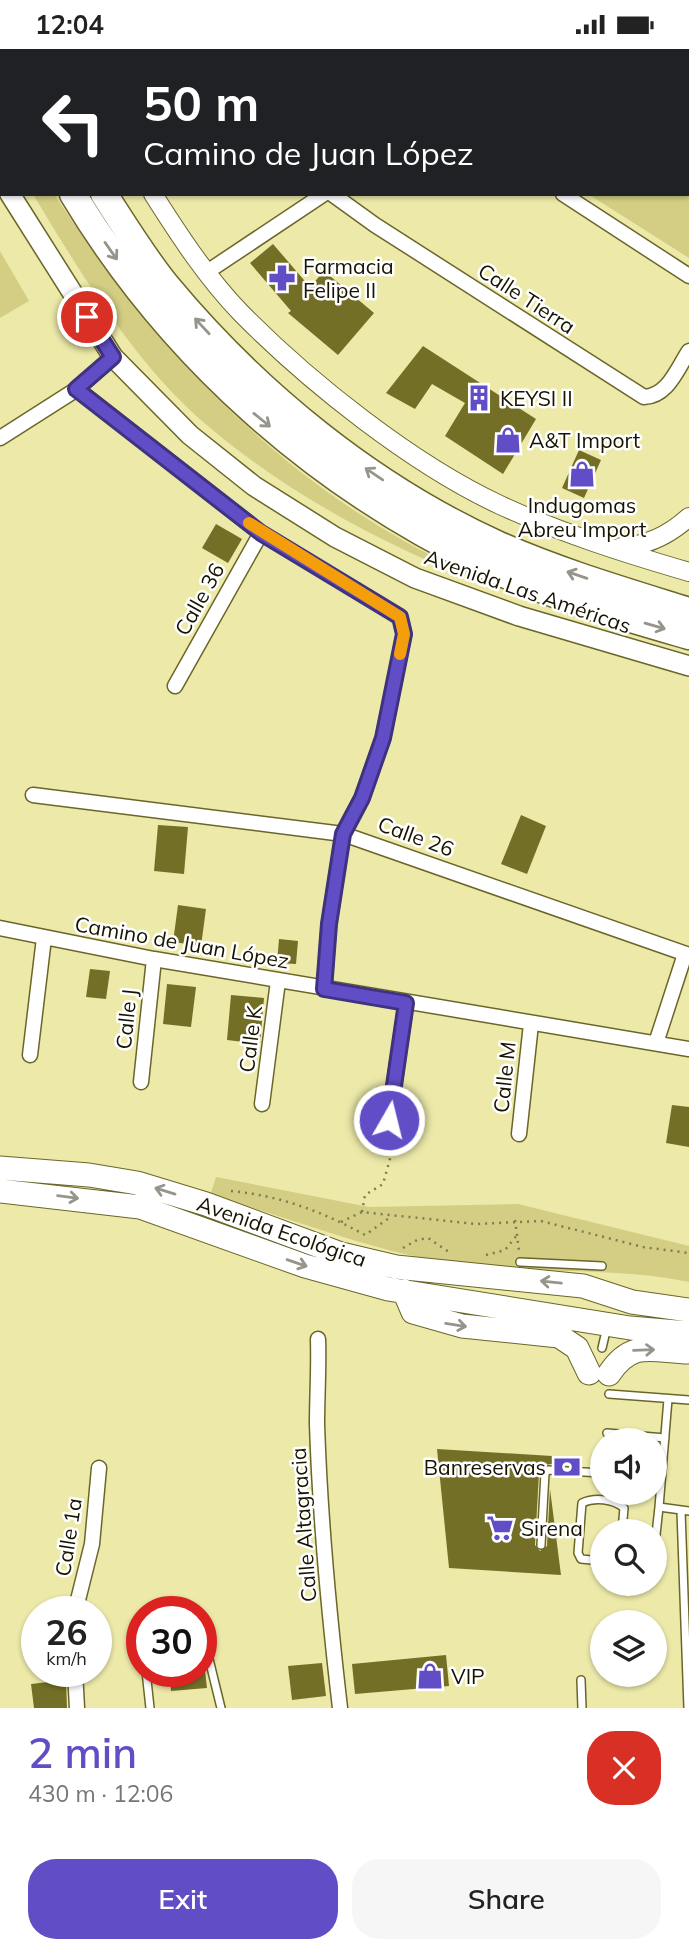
<!DOCTYPE html>
<html lang="en">
<head>
<meta charset="utf-8">
<style>
	body { margin:0; font-family:Mulish,sans-serif; background:#f6f6f6; color:#222; height:100vh; display:flex; flex-direction:column; font-size:26px; white-space:nowrap }
	* { box-sizing:border-box; margin:0 }
	p { font-size:23px; color:#767676 }
	.icon { flex:none; width:38px; height:38px; fill:none; stroke:currentColor; stroke-width:2; stroke-linecap:round; stroke-linejoin:round }
	.map { position:relative; height:1659px; overflow:hidden }
	.side { display:flex; flex-direction:column; background:#fff; flex:1 }
	.side>* { flex:none }
	.hud { position:absolute; left:0px; top:0px; width:690px; height:147px; box-shadow:0 2px 5px #0004; background:#202124; color:#fff; overflow:hidden }
	.tools { position:absolute; left:590px; top:1379px; display:grid; gap:14px }
	.tools a { display:grid; place-items:center; width:77px; height:77px; border-radius:50%; background:#fff; box-shadow:0 2px 5px #0004; font-size:35px }
	.speed { position:absolute; left:21px; top:1547px; display:flex; gap:14px; font-size:35px; font-weight:700; text-align:center }
	.speed>* { display:grid; place-content:center; width:91px; height:91px; border-radius:50%; background:#fff; box-shadow:0 2px 5px #0004; line-height:1 }
	.speed small { font-size:18px; font-weight:400 }
	.speed .limit { border:10px solid #d22; background:#fff; color:#111 }
	.pin { position:absolute; display:grid; place-items:center; width:60px; height:60px; color:#fff; margin:-30px; border:4px solid #fff; border-radius:50%; box-shadow:0 2px 7px #0007 }
	.me { position:absolute; width:77px; margin:-38px; rotate:8deg; stroke-linejoin:round; filter:drop-shadow(0 0 5px #0008) }
	.turn { display:flex; align-items:center; gap:24px; height:147px; padding:0 28px; font-size:32px }
	.turn .icon { width:91px; height:91px; stroke-width:2.5 }
	.turn b { display:block; font-size:49px; line-height:60px }
	.round { display:grid; place-items:center; flex:none; width:74px; height:74px; border-radius:28px; background:#f6f6f6 }
	.head { display:flex; align-items:center; justify-content:space-between; height:119px; padding:0 28px }
	h1 { font-size:42px; font-weight:600; line-height:52px; color:#614ec7 }
	.button { display:flex; gap:14px; margin-top:auto; padding:14px 28px }
	.button a { flex:1; height:80px; border-radius:28px; background:#614ec7; color:#fff; font-size:28px; font-weight:600; line-height:80px; text-align:center }
	.button a+a { background:#f6f6f6; color:#222 }
	.status { display:flex; justify-content:space-between; align-items:center; height:49px; padding:0 35px; background:#fff; direction:ltr }
	.status svg { height:19px; fill:currentColor }
	.map>svg:first-child { display:block }
	.green { fill:#d3ce83 }
	.building { fill:#746f27 }
	.lines { fill:none; stroke-linecap:round; stroke-linejoin:round }
	.service-casing { stroke:#6a6629; stroke-width:10 }
	.minor-casing { stroke:#6a6629; stroke-width:17 }
	.tertiary-casing { stroke:#6a6629; stroke-width:20 }
	.secondary-casing { stroke:#6a6629; stroke-width:22 }
	.primary-casing { stroke:#6a6629; stroke-width:25 }
	.motorway-casing { stroke:#6a6629; stroke-width:29 }
	.path { stroke:#7e7c52; stroke-width:2.5; stroke-dasharray:2 5; stroke-linecap:butt }
	.service { stroke:#fff; stroke-width:7 }
	.minor { stroke:#fff; stroke-width:14 }
	.tertiary { stroke:#fff; stroke-width:18 }
	.secondary { stroke:#fff; stroke-width:19 }
	.primary { stroke:#fff; stroke-width:23 }
	.motorway { stroke:#fff; stroke-width:26 }
	.oneway { stroke:#96958c }
	.route-casing { stroke:#3f3381; stroke-width:18 }
	.route { stroke:#614ec7; stroke-width:12 }
	.slow { stroke:#f59e0b; stroke-width:12 }
	.labels { text-anchor:middle; dominant-baseline:central; stroke-width:5; stroke-linejoin:round; paint-order:stroke }
	.poi-label { font-size:21px; fill:#161400; stroke:#fff; text-anchor:start }
	.street-label { font-size:21px; fill:#161400; stroke:#fff }
</style>
</head>
<body>
<div class="status"><b>12:04</b><svg viewBox="0 0 49 12"><path d="M0 12V9h3v3zM5 12V6h3v6zM10 12V3h3v9zM15 12V0h3v12zM26 1h20v11H26zM47 4h2v5h-2z"/></svg></div>
<div class="map">
<svg width="689" height="1659" viewBox="0 0 689 1659">
	<rect width="100%" height="100%" fill="#ece9a9"/>
	<!-- green -->
	<path class="green" d="M 414,0 L 657,0 L 673,2 L 415,2 Z
		M 688,3 L 689,4 L 689,209 L 588,145 L 688,145 Z
		M 33,145 L 54,145 C 135,267 230,379 352,460 C 385,482 419,501 454,518 C 469,525 489,529 502,541 C 398,504 295,450 209,378 C 137,318 81,225 33,145 Z
		M 0,202 L 29,252 L 0,269 Z
		M 216,1128 L 369,1158 L 518,1155 L 689,1197 L 689,1233 C 613,1217 533,1226 456,1215 C 372,1203 292,1168 210,1147 Z"/>
	<!-- building -->
	<path class="building" d="M 273,195 L 310,238 L 324,222 L 374,264 L 338,306 L 288,264 L 291,262 L 250,214 Z
		M 423,297 L 536,370 L 503,425 L 445,387 L 465,354 L 432,335 L 415,360 L 386,344 Z
		M 579,401 L 601,411 L 584,449 L 562,439 Z
		M 216,475 L 242,490 L 228,514 L 202,499 Z
		M 521,766 L 546,777 L 527,825 L 501,815 Z
		M 158,776 L 188,778 L 184,825 L 154,822 Z
		M 178,856 L 206,860 L 201,897 L 173,893 Z
		M 279,890 L 298,892 L 296,915 L 277,914 Z
		M 90,920 L 110,922 L 106,950 L 86,948 Z
		M 167,935 L 196,938 L 191,978 L 163,975 Z
		M 231,946 L 264,949 L 260,995 L 227,991 Z
		M 672,1056 L 689,1058 L 689,1098 L 666,1094 Z
		M 437,1400 L 552,1407 L 552,1415 L 544,1416 L 539,1424 L 535,1496 L 540,1502 L 547,1497 L 550,1440 L 561,1526 L 449,1519 Z
		M 446,1606 L 449,1637 L 355,1645 L 352,1615 Z
		M 322,1614 L 326,1647 L 292,1651 L 288,1617 Z
		M 169,1622 L 205,1622 L 207,1639 L 171,1642 Z
		M 66,1631 L 67,1659 L 34,1659 L 31,1635 Z"/>
	<g class="lines">
		<!-- service casing -->
		<g class="service-casing">
			<path id="service" d="M 520,1213 L 602,1217
				M 602,1299 L 607,1278
				M 609,1345 L 689,1351
				M 668,1350 L 659,1458 L 689,1462
				M 607,1384 L 665,1389
				M 681,1462 L 688,1659
				M 541,1496 L 545,1424 L 548,1421 L 602,1424
				M 654,1504 L 659,1458
				M 602,1512 L 581,1510 L 578,1504 L 582,1454 C 595,1448 613,1450 624,1459 L 622,1482
				M 201,1604 L 209,1610 L 221,1659
				M 146,1622 L 150,1659
				M 581,1631 L 582,1659"/>
		</g>
		<!-- minor casing -->
		<g class="minor-casing">
			<path id="minor" d="M 222,0 L 223,2
				M 389,0 L 390,2
				M 332,145 L 375,176 L 644,348 C 668,347 677,320 689,302
				M 563,145 L 689,227
				M 207,223 L 324,145
				M 77,340 L 261,484 L 400,568 L 404,585 L 383,689 L 362,749 L 343,785 L 329,875 L 324,940
				M 0,389 L 77,340 L 113,308
				M 175,637 L 261,484
				M 33,746 L 343,785 L 689,906
				M 0,879 L 154,910 L 689,1000
				M 656,994 L 685,905
				M 30,1006 L 44,889
				M 141,1033 L 154,910
				M 262,1055 L 278,932
				M 389,1071 L 406,954
				M 519,1085 L 531,975
				M 318,1290 C 319,1318 317,1347 317,1375 C 320,1470 329,1565 340,1659
				M 75,1563 L 92,1495 L 99,1419
				M 75,1622 L 77,1659"/>
		</g>
		<!-- tertiary casing -->
		<g class="tertiary-casing">
			<path id="tertiary" d="M 61,0 L 62,2
				M 153,145 C 179,186 207,229 241,264 C 309,333 412,415 500,456 C 561,484 624,504 689,523
				M 621,498 C 648,497 669,486 689,468"/>
		</g>
		<!-- secondary casing -->
		<g class="secondary-casing">
			<path id="secondary" d="M 0,129 L 2,131
				M 10,145 L 113,308 L 190,386 L 254,437 L 335,488 L 415,529 L 519,567 L 689,617"/>
		</g>
		<!-- primary casing -->
		<g class="primary-casing">
			<path id="primary" d="M 0,1119 L 89,1126 L 137,1134 L 206,1155 L 341,1205 L 396,1218 L 583,1237 L 632,1253 L 689,1261
				M 0,1142 L 140,1158 L 305,1217 L 388,1240 L 630,1279 L 689,1284
				M 404,1242 L 413,1263 L 462,1277 L 559,1287 L 577,1299 L 589,1324
				M 609,1325 C 632,1290 652,1302 689,1303"/>
		</g>
		<!-- motorway casing -->
		<g class="motorway-casing">
			<path id="motorway" d="M 14,0 L 15,2
				M 0,25 L 2,28
				M 73,145 C 170,307 315,435 484,516 C 549,547 620,567 689,587
				M 104,145 C 124,176 144,209 167,237 C 256,344 371,438 499,496 C 560,523 625,542 689,562"/>
		</g>
		<!-- path -->
		<path class="path" d="M 409,0 L 410,2
			M 418,2 L 418,0
			M 472,2 L 474,0
			M 495,2 L 495,0
			M 231,1142 C 281,1147 321,1162 365,1186 L 392,1167
			M 362,1163 L 365,1146 L 383,1135 L 397,1085
			M 515,1171 L 519,1202
			M 341,1173 L 362,1163 L 476,1175 L 541,1172 L 643,1198 L 689,1204
			M 403,1199 L 417,1191 L 428,1189 L 449,1203
			M 486,1206 L 505,1201 L 517,1186"/>
		<!-- service -->
		<use href="#service" class="service"/>
		<!-- minor -->
		<use href="#minor" class="minor"/>
		<!-- tertiary -->
		<use href="#tertiary" class="tertiary"/>
		<!-- secondary -->
		<use href="#secondary" class="secondary"/>
		<!-- primary -->
		<use href="#primary" class="primary"/>
		<!-- motorway -->
		<use href="#motorway" class="motorway"/>
	</g>
	<!-- one-way arrows -->
	<defs><path id="oneway-shaft" d="M-6 0H5M1.5-3L5.5 0L1.5 3" fill="none" stroke-width="1.6" stroke-linecap="round" stroke-linejoin="round" transform="scale(1.75)"/></defs>
	<g class="oneway">
		<use href="#oneway-shaft" transform="translate(111 202) rotate(55)"/>
		<use href="#oneway-shaft" transform="translate(202 277) rotate(-133)"/>
		<use href="#oneway-shaft" transform="translate(262 371) rotate(39)"/>
		<use href="#oneway-shaft" transform="translate(374 425) rotate(-146)"/>
		<use href="#oneway-shaft" transform="translate(577 526) rotate(-161)"/>
		<use href="#oneway-shaft" transform="translate(655 577) rotate(16)"/>
		<use href="#oneway-shaft" transform="translate(165 1142) rotate(-163)"/>
		<use href="#oneway-shaft" transform="translate(68 1148) rotate(7)"/>
		<use href="#oneway-shaft" transform="translate(297 1214) rotate(19)"/>
		<use href="#oneway-shaft" transform="translate(551 1233) rotate(-174)"/>
		<use href="#oneway-shaft" transform="translate(456 1276) rotate(9)"/>
		<use href="#oneway-shaft" transform="translate(644 1301) rotate(-2)"/>
	</g>
	<g class="lines">
		<!-- route casing -->
		<g class="route-casing">
			<path id="route" d="M 87,268 L 113,308 L 76,340 L 261,484 L 400,568 L 404,585 L 383,689 L 362,749 L 343,785 L 329,875 L 324,940 L 406,954 L 389,1071"/>
		</g>
		<!-- route -->
		<use href="#route" class="route"/>
		<!-- slow -->
		<path class="slow" d="M 249,474 L 400,568 L 404,585 L 400,605"/>
	</g>
	<!-- icons -->
	<defs>
		<g id="pharmacy-bare" transform="scale(2.1)"><path d="M-2-6h4v4h4v4h-4v4h-4v-4h-4v-4h4Z" fill="#614ec7" stroke="#fff" stroke-width="2.5" paint-order="stroke"/></g>
		<g id="building-bare" transform="scale(2.1)"><path d="M-4-6H4V6H1V3H-1V6H-4ZM-2.5-4.3h1.7v1.8h-1.7ZM.8-4.3h1.7v1.8H.8ZM-2.5-1h1.7V.8h-1.7ZM.8-1h1.7V.8H.8Z" fill="#614ec7" stroke="#fff" stroke-width="2.5" paint-order="stroke"/></g>
		<g id="shop-bare" transform="scale(2.1)"><path d="M-5-2.5h2.3a2.7 3.5 0 0 1 5.4 0H5L5.5 6h-11ZM-1.5-2.5h3a1.5 2.3 0 0 0-3 0Z" fill="#614ec7" stroke="#fff" stroke-width="2.5" paint-order="stroke"/></g>
		<g id="bank-bare" transform="scale(2.1)"><path d="M-6-4H6V4H-6ZM0-2.3a2.3 2.3 0 1 0 0 4.6a2.3 2.3 0 1 0 0-4.6Z" fill="#614ec7" stroke="#fff" stroke-width="2.5" paint-order="stroke"/></g>
		<g id="supermarket-bare" transform="scale(2.1)"><path d="M-6-5.5h2.5l.6 2H6L4.5 2H-2.5L-4.4-4H-6ZM-1.5 3.2a1.3 1.3 0 1 0 .1 0ZM3 3.2a1.3 1.3 0 1 0 .1 0Z" fill="#614ec7" stroke="#fff" stroke-width="2.5" paint-order="stroke"/></g>
	</defs>
	<g fill-rule="evenodd">
		<use href="#pharmacy-bare" x="282" y="229"/>
		<use href="#building-bare" x="479" y="349"/>
		<use href="#shop-bare" x="508" y="391"/>
		<use href="#shop-bare" x="582" y="425"/>
		<use href="#bank-bare" x="567" y="1418"/>
		<use href="#supermarket-bare" x="500" y="1479"/>
		<use href="#shop-bare" x="430" y="1627"/>
	</g>
	<g class="labels">
		<!-- poi labels -->
		<g class="poi-label">
			<text x="303" y="217">Farmacia<tspan x="303" dy="24">Felipe II</tspan></text>
			<text x="500" y="349">KEYSI II</text>
			<text x="529" y="391">A&amp;T Import</text>
			<text x="582" y="456" text-anchor="middle">Indugomas<tspan x="582" dy="24">Abreu Import</tspan></text>
			<text x="546" y="1418" text-anchor="end">Banreservas</text>
			<text x="521" y="1479">Sirena</text>
			<text x="451" y="1627">VIP</text>
		</g>
		<!-- street labels -->
		<g class="street-label">
			<text transform="translate(527 249) rotate(33)">Calle Tierra</text>
			<text transform="translate(528 542) rotate(19)">Avenida Las Américas</text>
			<text transform="translate(199 550) rotate(-61)">Calle 36</text>
			<text transform="translate(416 787) rotate(20)">Calle 26</text>
			<text transform="translate(182 893) rotate(10)">Camino de Juan López</text>
			<text transform="translate(126 970) rotate(-84)">Calle J</text>
			<text transform="translate(250 990) rotate(-83)">Calle K</text>
			<text transform="translate(504 1028) rotate(-84)">Calle M</text>
			<text transform="translate(282 1182) rotate(19)">Avenida Ecológica</text>
			<text transform="translate(303 1476) rotate(-94)">Calle Altagracia</text>
			<text transform="translate(68 1488) rotate(-81)">Calle 1a</text>
		</g>
	</g>
</svg>
<div class="tools">
<a><svg class="icon" aria-label="sound" viewBox="0 0 24 24"><path d="M4 9h4l5-4v14l-5-4H4zM17 9q2 3 0 6"/></svg></a>
<a><svg class="icon" aria-label="search" viewBox="0 0 24 24"><circle cx="10" cy="10" r="6"/><path d="M15 15l6 6"/></svg></a>
<a><svg class="icon" aria-label="layers" viewBox="0 0 24 24"><path d="M12 4l9 5-9 5-9-5zM3 14l9 5 9-5"/></svg></a>
</div>
<div class="speed"><div>26<small>km/h</small></div><div class="limit">30</div></div>
<div class="pin" style="left:87px;top:268px;background:#d93025"><svg class="icon" aria-label="arrive" viewBox="0 0 24 24"><path d="M6 21V4h12l-3 4 3 4H6"/></svg></div>
<svg class="me" style="left:389px;top:1071px" viewBox="-20 -20 40 40"><circle r="17" fill="#614ec7" stroke="#fff" stroke-width="3"/><path d="M0-11L8 9 0 5-8 9z" fill="#fff"/></svg>
<div class="hud">
<div class="turn"><svg class="icon" aria-label="left" viewBox="0 0 24 24"><path d="M17 20v-9H6M10 6l-5 5 5 5"/></svg><div><b>50 m</b>Camino de Juan López</div></div>
</div>
</div>
<section class="side">
<div class="head"><div><h1>2 min</h1><p>430 m · 12:06</p></div><a class="round" style="background:#d93025;color:#fff"><svg class="icon" aria-label="close" viewBox="0 0 24 24"><path d="M6 6l12 12M18 6L6 18"/></svg></a></div>
<div class="button"><a>Exit</a><a>Share</a></div>
</section>
</body>
</html>
